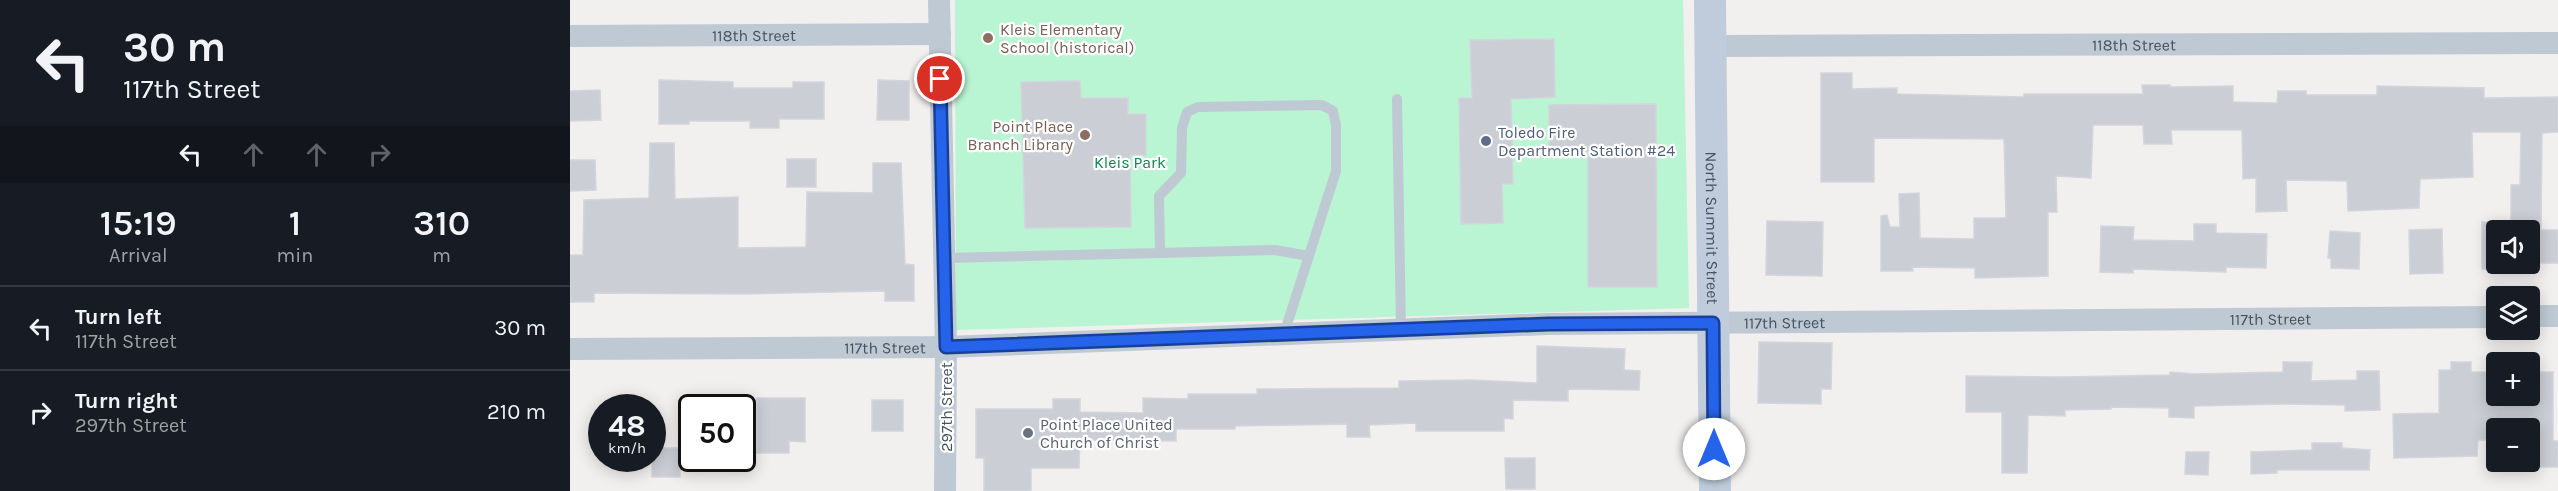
<!DOCTYPE html>
<html lang="en">
<head>
<meta charset="utf-8">
<style>
	body { margin:0; font-family:Karla,sans-serif; background:#242831; color:#f1f3f6; height:100vh; display:flex; flex-direction:column; font-size:22px; white-space:nowrap }
	* { box-sizing:border-box; margin:0 }
	p { font-size:20px; color:#9ea1a6 }
	.icon { flex:none; width:33px; height:33px; fill:none; stroke:currentColor; stroke-width:2; stroke-linecap:round; stroke-linejoin:round }
	.map { position:relative; flex:1; overflow:hidden }
	.side { display:flex; flex-direction:column; background:#171b24; width:570px }
	.side>* { flex:none }
	.guide { background:#171b24; color:#f1f3f6; overflow:hidden }
	.fabs { position:absolute; left:1916px; top:220px; display:grid; gap:12px }
	.fabs a { display:grid; place-items:center; width:54px; height:54px; border-radius:6px; background:#171b24; box-shadow:0 3px 15px #0003; font-size:30px }
	.speed { position:absolute; left:18px; top:394px; display:flex; gap:12px; font-size:30px; font-weight:700; text-align:center }
	.speed>* { display:grid; place-content:center; width:78px; height:78px; border-radius:50%; background:#171b24; box-shadow:0 3px 15px #0003; line-height:1 }
	.speed small { font-size:15px; font-weight:400 }
	.speed .limit { border:3px solid #111; border-radius:9px; background:#fff; color:#111 }
	.pin { position:absolute; display:grid; place-items:center; width:51px; height:51px; color:#fff; margin:-26px; border:3px solid #fff; border-radius:50%; box-shadow:0 2px 6px #0007 }
	.me { position:absolute; width:66px; margin:-33px; rotate:0deg; stroke-linejoin:round; filter:drop-shadow(0 0 4px #0008) }
	.turn { display:flex; align-items:center; gap:21px; height:126px; padding:0 24px; font-size:27px }
	.turn .icon { width:78px; height:78px; stroke-width:2.5 }
	.turn b { display:block; font-size:42px; line-height:51px }
	.lanes { display:flex; align-items:center; height:57px; padding:0 24px; background:#0003; justify-content:center; gap:30px; direction:ltr }
	.lanes .off { opacity:.35 }
	.eta { display:flex; justify-content:space-evenly; align-items:center; height:102px; text-align:center }
	.eta b { font-size:36px; font-weight:600; line-height:42px }
	ul { padding:0; list-style:none }
	li { display:flex; align-items:center; gap:18px; height:84px; padding:0 24px; border-top:2px solid #363941 }
	li div { flex:1 }
	li b { display:block; font-size:22px }
	li em { font-style:normal }
	main { display:flex; flex:1; min-height:0 }
	.map>svg:first-child { display:block }
	.green { fill:#b9f4d3 }
	.building { fill:#cbced5; stroke:#d3d5dc; stroke-width:1.5 }
	.lines { fill:none; stroke-linecap:round; stroke-linejoin:round }
	.lane { stroke:#bec9d3; stroke-width:10 }
	.street { stroke:#bec9d3; stroke-width:22 }
	.secondary { stroke:#c0ccdb; stroke-width:32 }
	.route-casing { stroke:#184099; stroke-width:15 }
	.route { stroke:#2563eb; stroke-width:10 }
	.education-dot { fill:#8d6e63; stroke:#fff; stroke-width:2 }
	.service-dot { fill:#5c6f8a; stroke:#fff; stroke-width:2 }
	.worship-dot { fill:#6b7280; stroke:#fff; stroke-width:2 }
	.labels { text-anchor:middle; dominant-baseline:central; stroke-width:4.5; stroke-linejoin:round; paint-order:stroke }
	.education-label { font-size:16px; fill:#785e54; stroke:#fff; text-anchor:start }
	.street-label { font-size:16px; fill:#45525f; stroke:#fff }
	.service-label { font-size:16px; fill:#4e5e75; stroke:#fff; text-anchor:start }
	.park-label { font-size:16px; fill:#0c854e; stroke:#fff }
	.worship-label { font-size:16px; fill:#5b616d; stroke:#fff; text-anchor:start }
</style>
</head>
<body>
<main>
<section class="side">
<div class="guide">
<div class="turn"><svg class="icon" aria-label="left" viewBox="0 0 24 24"><path d="M17 20v-9H6M10 6l-5 5 5 5"/></svg><div><b>30 m</b>117th Street</div></div>
<div class="lanes"><svg class="icon" aria-label="left" viewBox="0 0 24 24"><path d="M17 20v-9H6M10 6l-5 5 5 5"/></svg><svg class="icon off" aria-label="ahead" viewBox="0 0 24 24"><path d="M12 20V5M6 11l6-6 6 6"/></svg><svg class="icon off" aria-label="ahead" viewBox="0 0 24 24"><path d="M12 20V5M6 11l6-6 6 6"/></svg><svg class="icon off" aria-label="right" viewBox="0 0 24 24"><path d="M7 20v-9h11M14 6l5 5-5 5"/></svg></div>
</div>
<div class="eta">
<div><b>15:19</b><p>Arrival</p></div>
<div><b>1</b><p>min</p></div>
<div><b>310</b><p>m</p></div>
</div>
<ul>
<li><svg class="icon" aria-label="left" viewBox="0 0 24 24"><path d="M17 20v-9H6M10 6l-5 5 5 5"/></svg><div><b>Turn left</b><p>117th Street</p></div><em>30 m</em></li>
<li><svg class="icon" aria-label="right" viewBox="0 0 24 24"><path d="M7 20v-9h11M14 6l5 5-5 5"/></svg><div><b>Turn right</b><p>297th Street</p></div><em>210 m</em></li>
</ul>
</section>
<div class="map">
<svg width="1988" height="491" viewBox="0 0 1988 491">
	<rect width="100%" height="100%" fill="#f2efef"/>
	<!-- green -->
	<path class="green" d="M 385,0 L 1113,0 L 1119,308 L 386,330 Z"/>
	<!-- building -->
	<path class="building" d="M 984,39 L 985,97 L 941,99 L 943,184 L 932,184 L 933,223 L 891,224 L 889,98 L 902,98 L 900,40 Z
		M 1251,73 L 1282,73 L 1282,89 L 1327,88 L 1327,94 L 1454,97 L 1454,94 L 1573,94 L 1572,85 L 1600,85 L 1600,87 L 1663,86 L 1663,102 L 1707,103 L 1708,91 L 1736,91 L 1736,95 L 1807,95 L 1807,86 L 1914,88 L 1914,98 L 1988,97 L 1988,132 L 1972,133 L 1971,230 L 1988,230 L 1988,263 L 1959,263 L 1959,231 L 1926,231 L 1926,264 L 1949,264 L 1949,270 L 1912,269 L 1912,222 L 1941,222 L 1941,185 L 1950,185 L 1951,132 L 1902,132 L 1903,177 L 1850,179 L 1849,208 L 1778,211 L 1777,181 L 1716,180 L 1717,211 L 1686,212 L 1686,178 L 1673,179 L 1672,130 L 1601,130 L 1602,144 L 1574,144 L 1573,125 L 1523,125 L 1521,178 L 1486,176 L 1487,212 L 1478,212 L 1478,276 L 1405,278 L 1405,268 L 1342,267 L 1343,271 L 1311,271 L 1311,216 L 1317,215 L 1320,227 L 1330,227 L 1329,194 L 1349,193 L 1350,238 L 1404,239 L 1404,218 L 1436,218 L 1434,139 L 1304,138 L 1304,182 L 1251,182 Z
		M 89,80 L 163,82 L 163,88 L 223,88 L 223,82 L 254,82 L 254,119 L 209,119 L 209,128 L 180,128 L 180,121 L 119,121 L 119,124 L 89,124 Z
		M 308,80 L 339,81 L 339,120 L 307,120 Z
		M 510,81 L 511,98 L 558,98 L 558,114 L 576,114 L 576,155 L 560,155 L 561,227 L 455,228 L 451,82 Z
		M 30,90 L 31,120 L 0,121 L 0,91 Z
		M 1086,104 L 1087,287 L 1018,287 L 1018,152 L 979,151 L 979,105 Z
		M 80,143 L 104,143 L 105,199 L 168,197 L 168,248 L 236,247 L 237,192 L 303,193 L 303,163 L 331,163 L 335,264 L 344,265 L 344,301 L 315,301 L 315,291 L 174,294 L 24,293 L 24,302 L 0,302 L 0,255 L 13,255 L 14,200 L 79,198 Z
		M 217,159 L 246,159 L 246,187 L 217,187 Z
		M 0,160 L 25,160 L 26,190 L 0,191 Z
		M 1197,221 L 1253,222 L 1252,276 L 1196,275 Z
		M 1624,224 L 1646,224 L 1646,233 L 1697,234 L 1696,268 L 1656,267 L 1656,272 L 1563,269 L 1563,273 L 1530,272 L 1531,226 L 1564,227 L 1563,240 L 1624,241 Z
		M 1872,229 L 1873,273 L 1840,274 L 1839,230 Z
		M 1760,231 L 1790,233 L 1789,269 L 1761,268 L 1761,258 L 1758,258 Z
		M 1189,342 L 1262,343 L 1261,389 L 1251,389 L 1251,404 L 1188,403 Z
		M 967,346 L 1055,349 L 1054,370 L 1070,371 L 1069,390 L 998,389 L 998,401 L 943,400 L 943,419 L 934,418 L 934,431 L 846,431 L 846,423 L 799,425 L 800,437 L 777,437 L 777,424 L 665,426 L 665,429 L 606,429 L 606,441 L 510,440 L 509,468 L 461,468 L 461,491 L 414,491 L 414,458 L 406,458 L 406,409 L 483,409 L 483,399 L 510,399 L 510,412 L 573,413 L 573,398 L 618,399 L 618,394 L 687,394 L 687,389 L 829,388 L 829,381 L 902,380 L 967,383 Z
		M 1713,362 L 1742,362 L 1741,381 L 1787,380 L 1787,371 L 1809,371 L 1810,410 L 1775,411 L 1775,405 L 1713,404 L 1624,406 L 1624,418 L 1599,417 L 1599,408 L 1541,407 L 1541,409 L 1495,410 L 1495,416 L 1458,415 L 1457,473 L 1432,473 L 1432,412 L 1396,412 L 1396,376 L 1495,377 L 1600,375 L 1600,372 L 1625,374 L 1713,372 Z
		M 1881,362 L 1901,362 L 1901,372 L 1926,372 L 1926,396 L 1959,396 L 1959,372 L 1983,372 L 1983,441 L 1988,441 L 1988,467 L 1963,467 L 1963,429 L 1926,429 L 1926,440 L 1908,440 L 1907,456 L 1824,458 L 1823,414 L 1869,413 L 1869,370 L 1881,370 Z
		M 187,398 L 235,398 L 235,442 L 219,441 L 219,453 L 187,453 Z
		M 302,400 L 333,400 L 333,431 L 302,431 Z
		M 1742,443 L 1772,443 L 1772,448 L 1800,450 L 1799,470 L 1707,470 L 1707,473 L 1681,474 L 1681,452 L 1742,450 Z
		M 82,448 L 122,448 L 122,470 L 110,470 L 110,477 L 82,477 Z
		M 1616,452 L 1639,452 L 1638,475 L 1615,474 Z
		M 935,458 L 965,458 L 965,489 L 936,489 Z"/>
	<g class="lines">
		<!-- lane -->
		<path class="lane" d="M 827,99 L 831,330
			M 590,253 L 705,250 L 739,256
			M 374,258 L 590,253 L 589,196 L 611,173 L 612,128 L 617,112 L 628,107 L 752,105 L 763,111 L 766,125 L 766,171 L 714,334"/>
		<!-- street -->
		<g class="street">
			<path d="M 369,0 L 376,347 L 375,491"/>
			<path id="s1" d="M 0,36 L 370,34"/>
			<path id="s2" d="M 1141,46 L 1988,43"/>
			<path d="M 1959,316 L 1988,316"/>
			<path id="s3" d="M 0,349 L 376,347 L 978,324 L 1926,317"/>
		</g>
		<!-- secondary -->
		<path class="secondary" id="s4" d="M 1140,0 L 1145,491"/>
	</g>
	<g class="lines">
		<!-- route casing -->
		<g class="route-casing">
			<path id="route" d="M 370,79 L 376,347 L 978,324 L 1143,323 L 1144,449"/>
		</g>
		<!-- route -->
		<use href="#route" class="route"/>
	</g>
	<!-- markers -->
	<g class="education-dot">
		<circle cx="418" cy="38" r="6"/>
		<circle cx="515" cy="135" r="6"/>
	</g>
	<circle class="service-dot" cx="916" cy="141" r="6"/>
	<circle class="worship-dot" cx="458" cy="433" r="6"/>
	<g class="labels">
		<!-- education labels -->
		<g class="education-label">
			<text x="430" y="29">Kleis Elementary<tspan x="430" dy="18">School (historical)</tspan></text>
			<text x="503" y="126" text-anchor="end">Point Place<tspan x="503" dy="18">Branch Library</tspan></text>
		</g>
		<!-- street labels -->
		<g class="street-label">
			<text stroke="none"><textPath href="#s1" startOffset="184">118th Street</textPath></text>
			<text stroke="none"><textPath href="#s2" startOffset="423">118th Street</textPath></text>
			<text stroke="none"><textPath href="#s4" startOffset="228">North Summit Street</textPath></text>
			<text stroke="none"><textPath href="#s3" startOffset="1701">117th Street</textPath></text>
			<text stroke="none"><textPath href="#s3" startOffset="1215">117th Street</textPath></text>
			<text stroke="none"><textPath href="#s3" startOffset="315">117th Street</textPath></text>
			<text transform="translate(376 407) rotate(-90)">297th Street</text>
		</g>
		<!-- service labels -->
		<g class="service-label">
			<text x="928" y="132">Toledo Fire<tspan x="928" dy="18">Department Station #24</tspan></text>
		</g>
		<!-- park labels -->
		<g class="park-label">
			<text x="560" y="162">Kleis Park</text>
		</g>
		<!-- worship labels -->
		<g class="worship-label">
			<text x="470" y="424">Point Place United<tspan x="470" dy="18">Church of Christ</tspan></text>
		</g>
	</g>
</svg>
<div class="fabs">
<a><svg class="icon" aria-label="sound" viewBox="0 0 24 24"><path d="M4 9h4l5-4v14l-5-4H4zM17 9q2 3 0 6"/></svg></a>
<a><svg class="icon" aria-label="layers" viewBox="0 0 24 24"><path d="M12 4l9 5-9 5-9-5zM3 14l9 5 9-5"/></svg></a>
<a>+</a>
<a>−</a>
</div>
<div class="speed"><div>48<small>km/h</small></div><div class="limit">50</div></div>
<div class="pin" style="left:370px;top:79px;background:#d93025"><svg class="icon" aria-label="arrive" viewBox="0 0 24 24"><path d="M6 21V4h12l-3 4 3 4H6"/></svg></div>
<svg class="me" style="left:1144px;top:449px" viewBox="-20 -20 40 40"><circle r="19" fill="#fff"/><path d="M0-13L10 11 0 6-10 11z" fill="#2563eb"/></svg>
</div>
</main>
</body>
</html>
